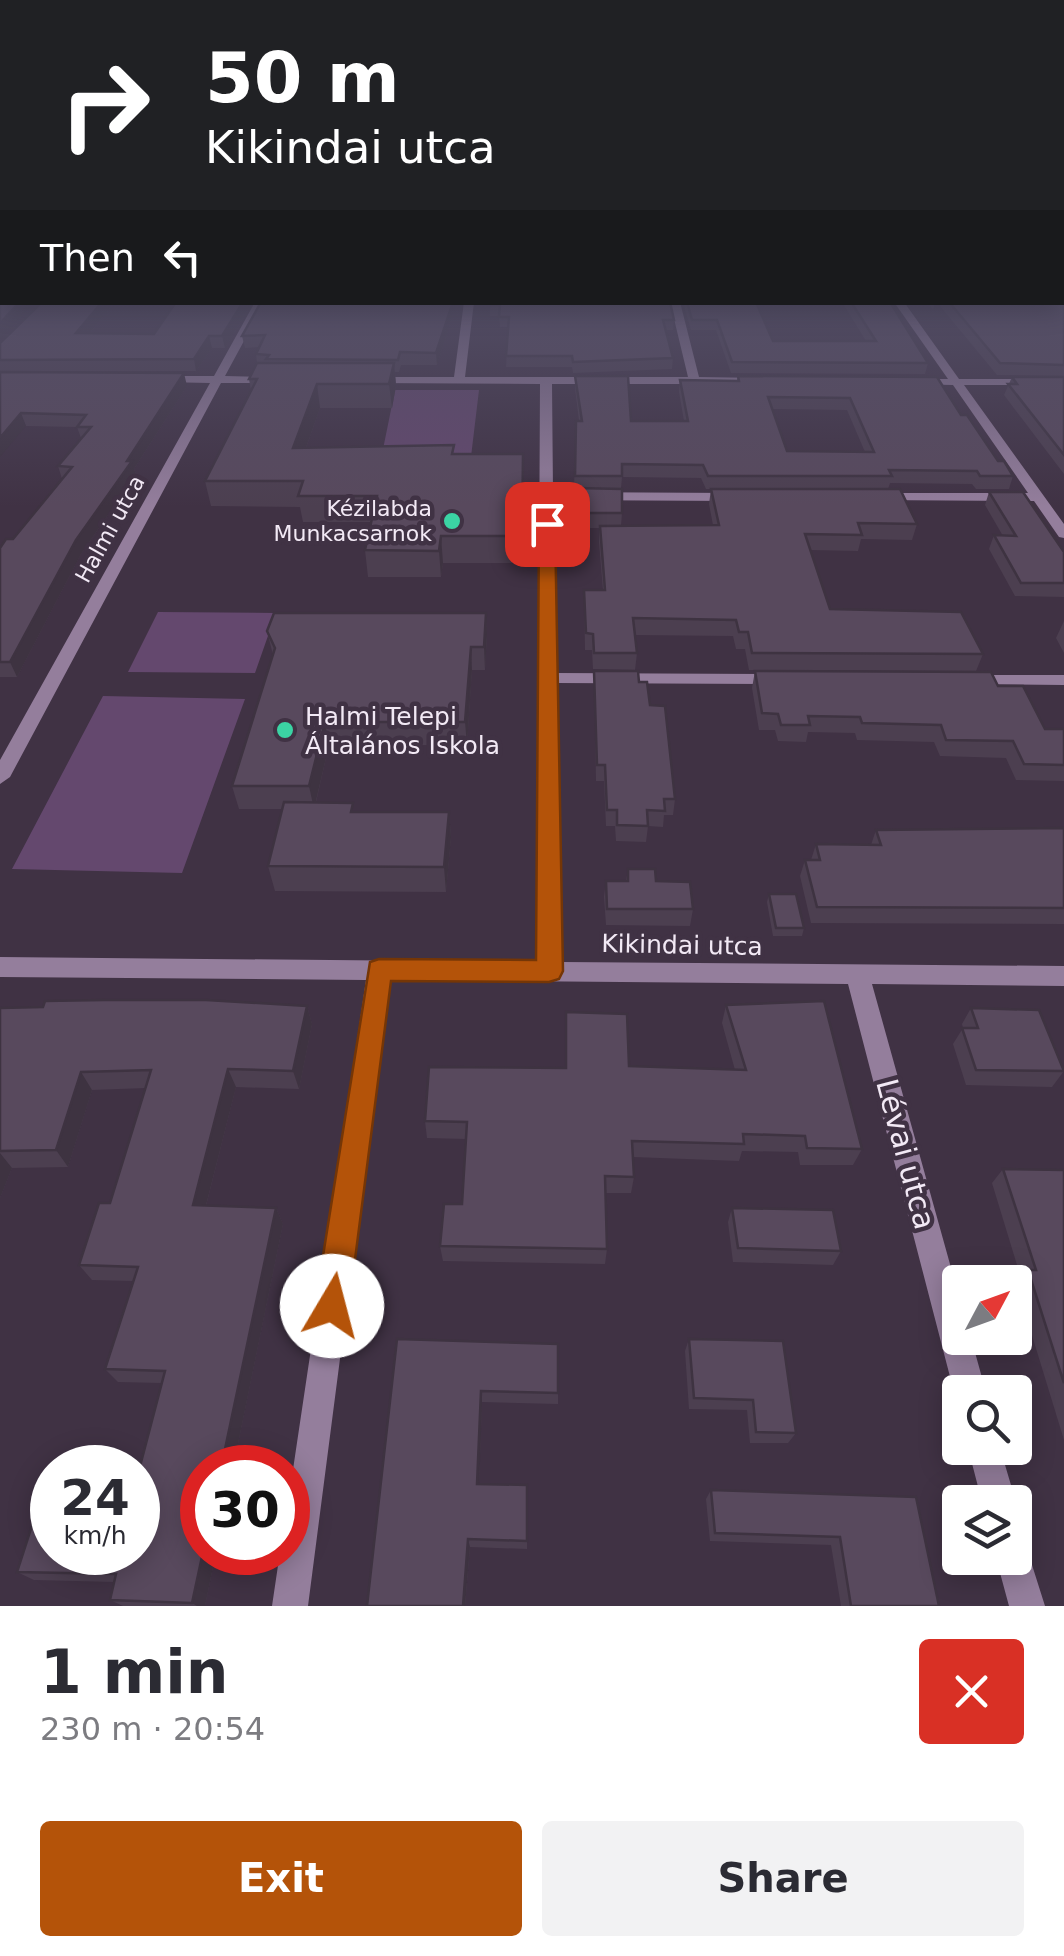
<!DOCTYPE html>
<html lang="en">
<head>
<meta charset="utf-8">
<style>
	body { margin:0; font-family:"DejaVu Sans",sans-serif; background:#f2f2f3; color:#2b2b33; height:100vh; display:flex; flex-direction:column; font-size:38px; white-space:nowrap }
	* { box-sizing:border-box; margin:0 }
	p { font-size:32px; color:#7c7c81 }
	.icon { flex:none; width:55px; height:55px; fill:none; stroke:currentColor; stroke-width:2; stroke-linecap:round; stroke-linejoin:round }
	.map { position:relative; height:1606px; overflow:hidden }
	.details { display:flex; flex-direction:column; background:#fff; flex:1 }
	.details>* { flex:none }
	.guide { position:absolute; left:0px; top:0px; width:1065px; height:305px; box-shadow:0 5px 25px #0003; background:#202124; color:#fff; overflow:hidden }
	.needle { width:65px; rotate:49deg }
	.controls { position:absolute; left:942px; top:1265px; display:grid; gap:20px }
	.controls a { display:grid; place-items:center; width:90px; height:90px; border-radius:10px; background:#fff; box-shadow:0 5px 25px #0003; font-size:50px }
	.speed { position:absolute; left:30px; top:1445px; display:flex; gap:20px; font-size:50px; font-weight:700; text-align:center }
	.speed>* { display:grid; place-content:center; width:130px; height:130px; border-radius:50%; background:#fff; box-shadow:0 5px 25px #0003; line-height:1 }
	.speed small { font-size:25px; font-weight:400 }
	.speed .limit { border:15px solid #d22; background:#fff; color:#111 }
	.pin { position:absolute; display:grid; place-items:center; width:85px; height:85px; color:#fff; margin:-42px; border-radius:20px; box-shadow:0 5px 15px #0006 }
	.me { position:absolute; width:110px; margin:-55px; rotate:8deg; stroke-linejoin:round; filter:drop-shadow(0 0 8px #0008) }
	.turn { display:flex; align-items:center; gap:35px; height:210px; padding:0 40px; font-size:45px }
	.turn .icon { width:130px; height:130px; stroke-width:2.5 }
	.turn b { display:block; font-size:70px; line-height:85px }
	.then { display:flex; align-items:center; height:95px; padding:0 40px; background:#0003; gap:20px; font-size:38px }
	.round { display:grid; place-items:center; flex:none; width:105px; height:105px; border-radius:10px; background:#f2f2f3 }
	.overview { display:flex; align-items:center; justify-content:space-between; height:170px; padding:0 40px }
	h1 { font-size:60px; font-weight:700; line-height:75px }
	.button { display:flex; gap:20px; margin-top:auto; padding:20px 40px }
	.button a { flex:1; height:115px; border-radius:10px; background:#b45309; color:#fff; font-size:40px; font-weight:700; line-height:115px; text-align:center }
	.button a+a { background:#f2f2f3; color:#2b2b33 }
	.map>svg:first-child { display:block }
	.green { fill:#64486e }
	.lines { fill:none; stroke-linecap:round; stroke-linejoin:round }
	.street { fill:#947e9c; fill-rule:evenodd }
	.wall { fill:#4c3f50; fill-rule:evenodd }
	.shaded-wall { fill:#3e3341 }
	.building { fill:#58495d; stroke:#3e3341; stroke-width:2.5; fill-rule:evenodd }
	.route { fill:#b45309; stroke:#753606; stroke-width:2.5 }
	.poi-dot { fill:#3bd4a4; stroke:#403244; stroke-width:4 }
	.labels { text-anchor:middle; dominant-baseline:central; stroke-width:9; stroke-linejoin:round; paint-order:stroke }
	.far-poi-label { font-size:22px; fill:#f2e9f5; stroke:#403244; text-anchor:end }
	.far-street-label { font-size:22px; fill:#f2e9f5; stroke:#403244 }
	.poi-label { font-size:25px; fill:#f2e9f5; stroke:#403244; text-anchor:start }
	.street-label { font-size:25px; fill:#f2e9f5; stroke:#403244 }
	.near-street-label { font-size:30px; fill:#f2e9f5; stroke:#403244 }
</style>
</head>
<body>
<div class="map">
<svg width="1064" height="1606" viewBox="0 0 1064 1606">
	<rect width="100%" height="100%" fill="#403244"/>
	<!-- green -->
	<path class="green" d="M 395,390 L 479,390 L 470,465 L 380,464 Z
		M 158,612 L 276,613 L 255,673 L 128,672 Z
		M 103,696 L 245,699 L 182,873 L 12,869 Z"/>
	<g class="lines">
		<!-- street -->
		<path class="street" d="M 255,302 L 265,302 L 225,376 L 273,377 L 279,380 L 273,383 L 221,383 L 10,777 L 0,784 L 0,760 L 210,383 L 162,382 L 156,379 L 162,376 L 214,376 Z
			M 464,302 L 474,302 L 465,377 L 688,377 L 670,302 L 680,302 L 699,377 L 763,378 L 769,381 L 763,384 L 552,384 L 553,492 L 735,493 L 742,497 L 735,501 L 554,500 L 556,673 L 781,674 L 790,679 L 781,684 L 556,683 L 561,962 L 1064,966 L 1064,986 L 872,984 L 960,1300 L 960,1338 L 971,1338 L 986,1392 L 960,1392 L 960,1404 L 954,1392 L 848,984 L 389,980 L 308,1606 L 272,1606 L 280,1552 L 288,1552 L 288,1503 L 366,980 L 0,977 L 0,957 L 537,962 L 540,384 L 372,383 L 366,380 L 372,377 L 454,377 Z
			M 894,302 L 904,302 L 959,379 L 1064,379 L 1064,385 L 964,385 L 1064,524 L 1064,538 L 1059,537 L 1034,501 L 874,500 L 872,497 L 879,493 L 1028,493 L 953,385 L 908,384 L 906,382 L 912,379 L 948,379 Z
			M 970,675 L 1064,675 L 1064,685 L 964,684 L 961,680 L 964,676 Z
			M 968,1448 L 1000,1448 L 1016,1502 L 1015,1504 L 982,1502 Z
			M 1015,1541 L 1026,1546 L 1045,1606 L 1009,1606 L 996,1558 L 1015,1558 Z"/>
	</g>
	<!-- wall -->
	<path class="wall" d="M 1064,283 L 1064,376 L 997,375 L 940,306 L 933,310 L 927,302 L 1062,302 Z
		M 42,302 L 115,302 L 90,333 L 154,334 L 252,302 L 225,348 L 212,348 L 196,371 L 0,372 L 0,343 Z
		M 261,302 L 457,302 L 437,365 L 401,365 L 399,372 L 395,372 L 396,386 L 392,408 L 320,408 L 306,448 L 454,454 L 524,480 L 522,563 L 443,563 L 441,577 L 368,577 L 365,550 L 371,522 L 303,522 L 300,507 L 211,506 L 205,481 L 251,391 L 249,379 L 257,363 L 256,354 L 259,347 L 245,348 L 242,336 Z
		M 490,302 L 674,320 L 673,330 L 666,330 L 673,358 L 672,369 L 573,373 L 572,367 L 506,367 L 508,327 L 500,327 L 499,316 L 490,316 Z
		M 683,302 L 756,302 L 773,341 L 866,341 L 842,302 L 890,302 L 928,363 L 925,374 L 731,373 L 716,330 L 691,330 Z
		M 0,372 L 187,386 L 134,469 L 136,474 L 81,554 L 17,677 L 0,677 L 0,548 L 13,539 L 62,479 L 58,466 L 81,438 L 77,427 L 26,426 Z
		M 575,376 L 631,421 L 684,421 L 679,392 L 680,380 L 737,381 L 738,376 L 961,415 L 998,461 L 1013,476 L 1009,489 L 976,489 L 972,484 L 890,483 L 888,489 L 706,489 L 701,478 L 622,477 L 621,488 L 574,488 L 576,421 L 579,421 L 575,388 ZM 773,409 L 847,410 L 865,452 L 787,451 Z
		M 1012,377 L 1064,377 L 1064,474 L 1004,395 Z
		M 576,488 L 622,513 L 621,526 L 713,525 L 709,504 L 711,489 L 917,524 L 912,540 L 861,539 L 858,551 L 810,550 L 830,609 L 983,654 L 976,671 L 749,670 L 745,649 L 736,649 L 733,636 L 635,635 L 637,653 L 635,670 L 593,669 L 592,650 L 585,650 L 584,590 L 603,590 L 599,542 L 599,528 L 577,528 Z
		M 989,492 L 1064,552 L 1064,597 L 1015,596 L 989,549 L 994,535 L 1003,536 L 985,505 Z
		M 486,613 L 487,635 L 485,670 L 472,670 L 467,745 L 329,745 L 316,802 L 354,812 L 449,812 L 451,837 L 446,892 L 275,891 L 268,866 L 282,809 L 239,809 L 232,786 L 273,655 L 267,631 Z
		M 1064,621 L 1064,653 L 1056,638 Z
		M 594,671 L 639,682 L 650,705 L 675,799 L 673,815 L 664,815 L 663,827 L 648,826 L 646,842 L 616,841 L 615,826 L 606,826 L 604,781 L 596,781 Z
		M 755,671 L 998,686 L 1045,729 L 1064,729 L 1064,781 L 1016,780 L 1006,758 L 940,756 L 934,742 L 857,740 L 855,733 L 808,732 L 806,742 L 778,741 L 775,730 L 759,730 L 752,688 Z
		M 1064,828 L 1064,924 L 811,923 L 800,876 L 805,860 L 811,860 L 816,844 L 871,845 L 876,830 Z
		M 628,869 L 693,909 L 690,926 L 606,925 L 604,897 L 606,881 L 626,881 Z
		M 769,894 L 804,928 L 802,936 L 773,936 L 767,902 Z
		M 726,1005 L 862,1149 L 853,1165 L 800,1165 L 798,1152 L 742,1151 L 739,1161 L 633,1157 L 634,1177 L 631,1193 L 606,1193 L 607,1249 L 605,1264 L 443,1261 L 440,1246 L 462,1204 L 466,1139 L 427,1138 L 425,1121 L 565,1068 L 629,1066 L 735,1070 L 722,1023 Z
		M 307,1006 L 312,1024 L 299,1089 L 236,1087 L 206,1206 L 276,1208 L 283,1224 L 233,1468 L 202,1468 L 216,1552 L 205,1606 L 123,1606 L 110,1600 L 115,1582 L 34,1580 L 17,1572 L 138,1552 L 161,1383 L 118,1382 L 105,1369 L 133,1281 L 92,1280 L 79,1265 L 110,1203 L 146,1088 L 92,1090 L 68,1167 L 12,1168 L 0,1198 L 0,1008 Z
		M 971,1008 L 1064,1071 L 1052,1087 L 966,1085 L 953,1044 L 963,1028 L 962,1024 Z
		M 1003,1169 L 1064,1170 L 1064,1440 L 1016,1283 L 1021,1278 L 992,1183 Z
		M 732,1208 L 841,1251 L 833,1265 L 733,1262 L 728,1222 Z
		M 397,1339 L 558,1393 L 558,1404 L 482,1402 L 479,1484 L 527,1485 L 527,1549 L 470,1547 L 465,1606 L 367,1606 Z
		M 689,1339 L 796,1433 L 788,1443 L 750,1443 L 747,1410 L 689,1409 L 685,1351 Z
		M 711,1490 L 916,1497 L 939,1606 L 841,1606 L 831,1545 L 710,1541 L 706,1499 Z"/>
	<!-- shaded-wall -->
	<path class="shaded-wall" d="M 20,302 L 35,302 L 0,340 L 0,323 Z
		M 102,302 L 115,302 L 80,345 L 76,333 Z
		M 243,302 L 252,302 L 225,348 L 222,336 Z
		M 453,302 L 457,302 L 437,365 L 436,353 Z
		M 935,302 L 941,302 L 940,306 L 933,310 Z
		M 209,336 L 212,348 L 196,371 L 194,359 Z
		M 394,363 L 396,386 L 392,408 L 389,384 Z
		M 184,373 L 187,386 L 134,469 L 136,474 L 81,554 L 17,677 L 10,662 L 76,540 Z
		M 317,384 L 320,408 L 297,473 L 293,448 Z
		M 21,413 L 26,426 L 0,457 L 0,438 Z
		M 441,536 L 443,563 L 441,577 L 439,551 Z
		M 486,613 L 487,635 L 485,670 L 484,647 Z
		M 471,647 L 472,670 L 467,745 L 465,722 Z
		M 325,722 L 329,745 L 314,809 L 309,786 Z
		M 449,812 L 451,837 L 446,892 L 444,867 Z
		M 307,1006 L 312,1024 L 299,1089 L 293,1071 Z
		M 228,1069 L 236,1087 L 202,1221 L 193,1205 Z
		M 81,1072 L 92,1090 L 68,1167 L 56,1150 Z
		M 0,1153 L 12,1168 L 0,1198 Z
		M 276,1208 L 283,1224 L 233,1468 L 221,1468 Z
		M 481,1391 L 482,1402 L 479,1493 L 477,1484 Z
		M 468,1539 L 470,1547 L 465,1606 L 463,1606 Z
		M 203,1552 L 216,1552 L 205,1606 L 197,1606 L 192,1603 Z"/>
	<!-- building -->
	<path class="building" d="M 0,283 L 2,283 L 2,302 L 20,302 L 0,323 Z
		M 1062,283 L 1064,283 L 1064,365 L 1000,363 L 949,302 L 1062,302 Z
		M 42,302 L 102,302 L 76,333 L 154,334 L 176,302 L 243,302 L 222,336 L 209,336 L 194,359 L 0,360 L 0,343 Z
		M 261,302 L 453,302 L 436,353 L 400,352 L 398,360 L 266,359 L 269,355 L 256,354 L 265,335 L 242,336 Z
		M 490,302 L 670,302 L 674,320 L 663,320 L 673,358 L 573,362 L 572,356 L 506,356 L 509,317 L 499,317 L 500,305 L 490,305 Z
		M 687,302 L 756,302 L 773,341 L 876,341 L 851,302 L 890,302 L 928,363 L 732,362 L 717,320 L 692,320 Z
		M 257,363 L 394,363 L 389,384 L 317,384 L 293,448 L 454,445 L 452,454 L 523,454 L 522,536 L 441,536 L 439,551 L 365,550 L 377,496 L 298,496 L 303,481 L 205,481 L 257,379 L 249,379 Z
		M 0,372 L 184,373 L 127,461 L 132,461 L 76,540 L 10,662 L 0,662 L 0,548 L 6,539 L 13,539 L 72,467 L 58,466 L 91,427 L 77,427 L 86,415 L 21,413 L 0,438 Z
		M 575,376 L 628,376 L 631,421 L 688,421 L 680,380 L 739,381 L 738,376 L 937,377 L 961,415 L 967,415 L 998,461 L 1004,461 L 1013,476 L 980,476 L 977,471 L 889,470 L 892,476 L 708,476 L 703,465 L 622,464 L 622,476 L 575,476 L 576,421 L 582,421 ZM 768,397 L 850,398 L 874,452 L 787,451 Z
		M 1012,377 L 1064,377 L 1064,455 L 1008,384 L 1017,384 Z
		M 576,488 L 622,489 L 622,513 L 578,513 Z
		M 711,489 L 900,489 L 917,524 L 858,523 L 862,535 L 805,534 L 830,609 L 961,612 L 983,654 L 752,653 L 748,632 L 739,632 L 736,620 L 633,618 L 637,653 L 594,653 L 593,634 L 586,633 L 584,590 L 605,590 L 600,526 L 719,525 Z
		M 989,492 L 1023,492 L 1064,552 L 1064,583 L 1021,583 L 994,535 L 1016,536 Z
		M 274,613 L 486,613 L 484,647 L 471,647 L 465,722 L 325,722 L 309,786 L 232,786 L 275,648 L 267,631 Z
		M 594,671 L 638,671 L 639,682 L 647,682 L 650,705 L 665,706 L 675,799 L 664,799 L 665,811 L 647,810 L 648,826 L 617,825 L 617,810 L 607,810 L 605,765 L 597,765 Z
		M 755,671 L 991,672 L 998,686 L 1023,686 L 1045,729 L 1064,729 L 1064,765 L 1024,764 L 1013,741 L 946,740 L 941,725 L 862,723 L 860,717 L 808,716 L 810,725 L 781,725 L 778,714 L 762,713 Z
		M 284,802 L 353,803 L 351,812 L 449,812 L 444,867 L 268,866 Z
		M 1064,828 L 1064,908 L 817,907 L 805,860 L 820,860 L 816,844 L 881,845 L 876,830 Z
		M 628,869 L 655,869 L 656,881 L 690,882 L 693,909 L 607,909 L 606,881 L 628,881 Z
		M 769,894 L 796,894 L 804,928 L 776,928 Z
		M 105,1000 L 206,1000 L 307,1006 L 293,1071 L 228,1069 L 193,1205 L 276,1208 L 221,1468 L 202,1468 L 203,1552 L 192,1603 L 110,1600 L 116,1574 L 17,1572 L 47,1479 L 52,1479 L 52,1552 L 138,1552 L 138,1474 L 165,1371 L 105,1369 L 138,1267 L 79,1265 L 99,1203 L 110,1203 L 151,1070 L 81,1072 L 56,1150 L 0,1151 L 0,1008 L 43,1007 L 45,1001 Z
		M 824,1001 L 862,1149 L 807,1148 L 805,1136 L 743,1134 L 744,1144 L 632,1141 L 634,1177 L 605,1176 L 607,1249 L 440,1246 L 444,1204 L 462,1204 L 467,1122 L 425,1121 L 429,1067 L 566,1068 L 566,1012 L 627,1014 L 629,1066 L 746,1070 L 726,1005 Z
		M 971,1008 L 1039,1010 L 1064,1071 L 976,1070 L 962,1028 L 978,1028 Z
		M 1003,1169 L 1064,1170 L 1064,1383 L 1028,1270 L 1036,1270 Z
		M 732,1208 L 833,1210 L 841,1251 L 738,1248 Z
		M 397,1339 L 558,1344 L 558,1393 L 481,1391 L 477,1484 L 527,1485 L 527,1541 L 468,1539 L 463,1606 L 367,1606 Z
		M 689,1339 L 783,1341 L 796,1433 L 756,1432 L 753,1400 L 694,1398 Z
		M 711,1490 L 916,1497 L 939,1606 L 851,1606 L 840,1537 L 715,1533 Z"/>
	<!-- sky -->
	<linearGradient id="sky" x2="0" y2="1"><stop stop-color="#231c25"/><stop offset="0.56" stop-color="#534f67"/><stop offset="1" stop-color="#534f67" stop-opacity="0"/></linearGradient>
	<rect width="1064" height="507" fill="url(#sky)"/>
	<!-- route -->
	<path class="route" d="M 547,519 L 555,524 L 563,971 L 559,979 L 549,982 L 391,981 L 349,1306 L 344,1319 L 332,1324 L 320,1319 L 315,1306 L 370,962 L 379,959 L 536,960 L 539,524 Z"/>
	<!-- markers -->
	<g class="poi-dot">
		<circle cx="452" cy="521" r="10"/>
		<circle cx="285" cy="730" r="10"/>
	</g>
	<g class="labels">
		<!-- far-poi labels -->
		<g class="far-poi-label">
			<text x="432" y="508">Kézilabda<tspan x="432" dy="25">Munkacsarnok</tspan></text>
		</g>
		<!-- far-street labels -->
		<g class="far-street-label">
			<text transform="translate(110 529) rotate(-61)">Halmi utca</text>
		</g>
		<!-- poi labels -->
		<g class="poi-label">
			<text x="305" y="716">Halmi Telepi<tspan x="305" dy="29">Általános Iskola</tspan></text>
		</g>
		<!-- street labels -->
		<g class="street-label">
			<text transform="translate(682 945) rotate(1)">Kikindai utca</text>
		</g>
		<!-- near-street labels -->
		<g class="near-street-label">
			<text transform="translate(906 1154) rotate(75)">Lévai utca</text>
		</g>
	</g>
</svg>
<div class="controls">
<a><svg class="needle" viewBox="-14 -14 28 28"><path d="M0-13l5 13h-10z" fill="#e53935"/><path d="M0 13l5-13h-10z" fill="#7c7c81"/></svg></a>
<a><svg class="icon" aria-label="search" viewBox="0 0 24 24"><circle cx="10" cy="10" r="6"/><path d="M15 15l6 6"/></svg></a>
<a><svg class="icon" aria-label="layers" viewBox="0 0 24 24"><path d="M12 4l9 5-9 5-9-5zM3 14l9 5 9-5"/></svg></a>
</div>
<div class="speed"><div>24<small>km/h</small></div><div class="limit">30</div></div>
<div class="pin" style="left:547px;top:524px;background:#d93025"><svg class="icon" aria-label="arrive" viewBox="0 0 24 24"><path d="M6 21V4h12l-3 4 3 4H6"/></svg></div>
<svg class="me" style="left:332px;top:1306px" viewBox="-20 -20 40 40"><circle r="19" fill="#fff"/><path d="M0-13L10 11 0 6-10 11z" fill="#b45309"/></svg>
<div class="guide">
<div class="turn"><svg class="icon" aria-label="right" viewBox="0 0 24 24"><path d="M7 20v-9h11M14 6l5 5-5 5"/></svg><div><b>50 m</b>Kikindai utca</div></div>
<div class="then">Then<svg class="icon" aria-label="left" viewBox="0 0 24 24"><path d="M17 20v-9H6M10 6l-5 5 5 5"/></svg></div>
</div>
</div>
<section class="details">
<div class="overview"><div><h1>1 min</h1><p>230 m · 20:54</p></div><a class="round" style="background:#d93025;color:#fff"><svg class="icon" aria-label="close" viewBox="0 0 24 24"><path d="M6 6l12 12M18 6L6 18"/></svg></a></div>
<div class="button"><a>Exit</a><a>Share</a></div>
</section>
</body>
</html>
